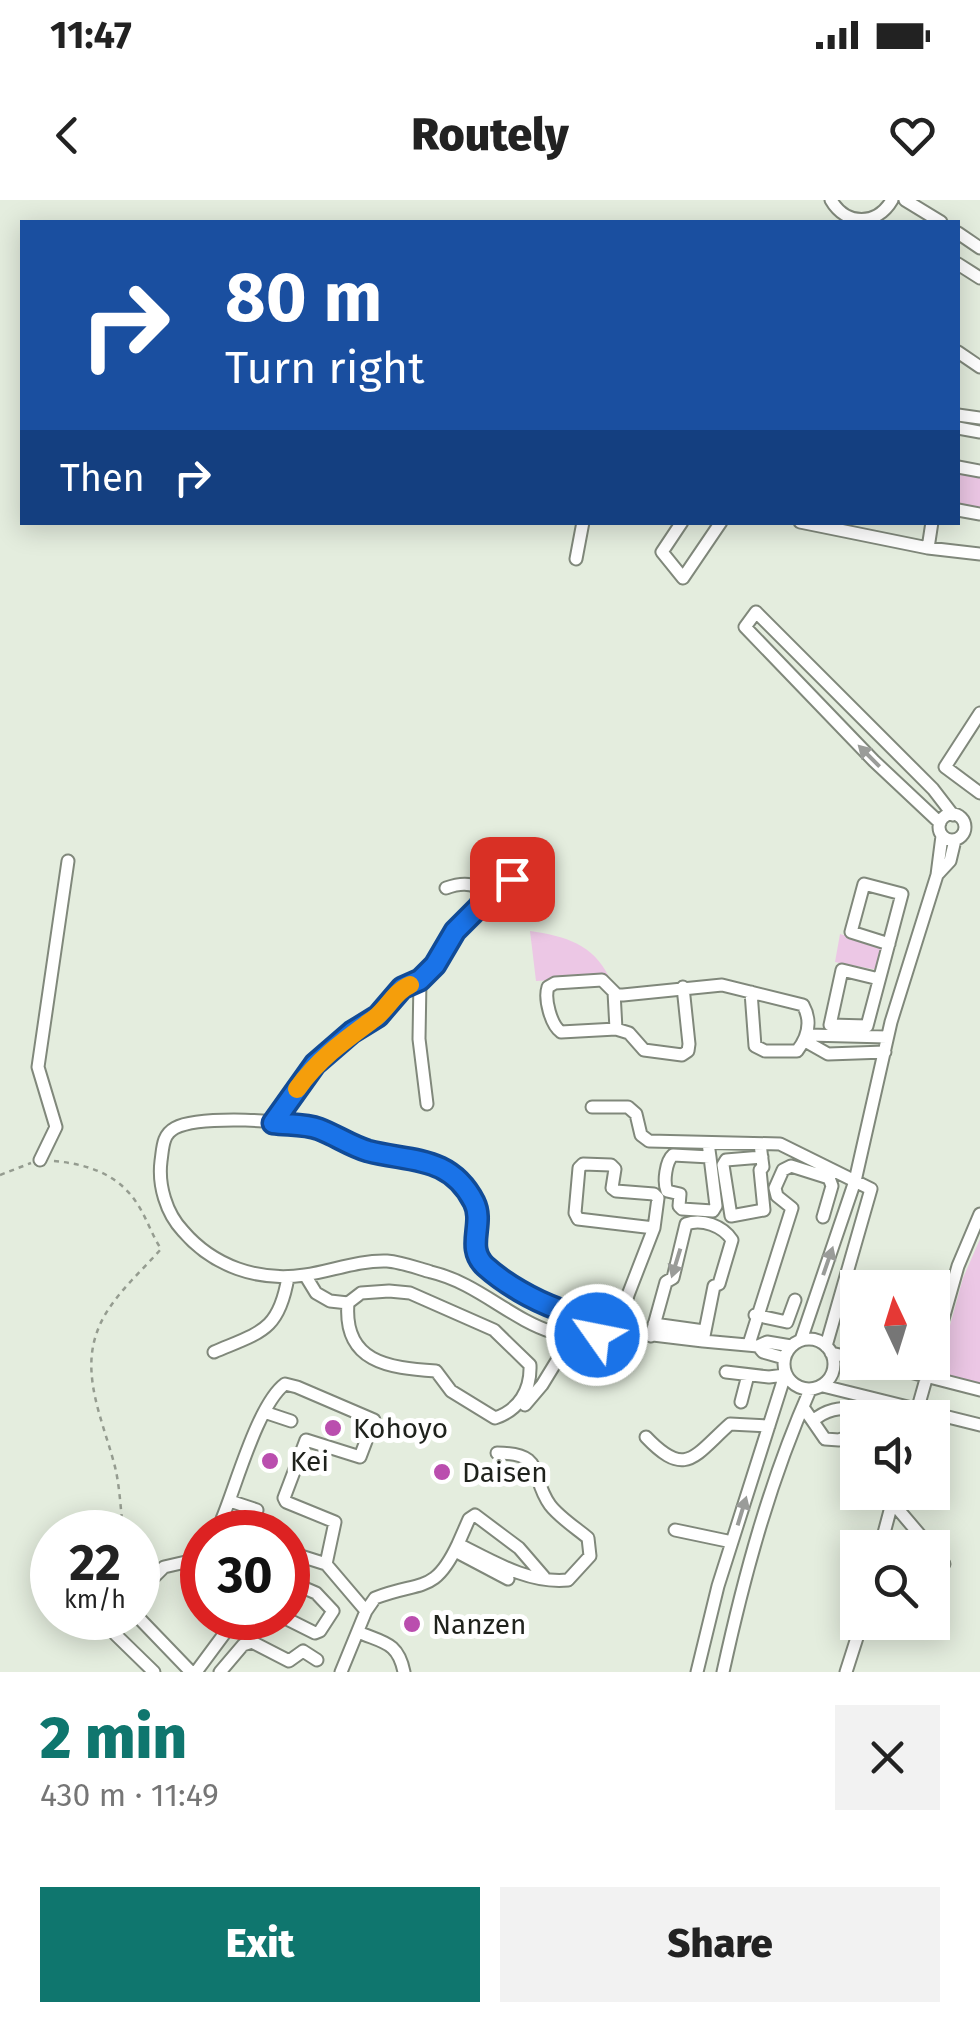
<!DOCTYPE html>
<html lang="en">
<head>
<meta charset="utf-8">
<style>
	body { margin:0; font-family:"Fira Sans",sans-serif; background:#f2f2f2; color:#222; height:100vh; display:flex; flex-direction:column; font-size:38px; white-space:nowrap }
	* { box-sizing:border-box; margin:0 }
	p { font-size:32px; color:#767676 }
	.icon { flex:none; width:55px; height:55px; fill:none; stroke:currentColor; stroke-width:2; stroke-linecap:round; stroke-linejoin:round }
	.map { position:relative; height:1472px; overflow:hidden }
	.details { display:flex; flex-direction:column; background:#fff; flex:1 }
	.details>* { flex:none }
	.guide { position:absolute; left:20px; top:20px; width:940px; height:305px; border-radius:0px; box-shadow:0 5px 25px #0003; background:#1a4fa0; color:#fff; overflow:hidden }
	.needle { width:65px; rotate:356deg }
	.buttons { position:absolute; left:840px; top:1070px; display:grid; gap:20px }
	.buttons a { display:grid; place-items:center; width:110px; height:110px; border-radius:0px; background:#fff; box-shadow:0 5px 25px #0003; font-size:50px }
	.speed { position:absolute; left:30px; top:1310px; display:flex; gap:20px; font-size:50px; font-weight:700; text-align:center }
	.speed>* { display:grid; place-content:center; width:130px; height:130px; border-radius:50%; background:#fff; box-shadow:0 5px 25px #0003; line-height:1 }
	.speed small { font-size:25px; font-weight:400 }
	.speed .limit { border:15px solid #d22; background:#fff; color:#111 }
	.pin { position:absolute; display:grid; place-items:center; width:85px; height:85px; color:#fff; margin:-42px; border-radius:20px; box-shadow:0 5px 15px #0006 }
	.me { position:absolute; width:110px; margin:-55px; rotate:303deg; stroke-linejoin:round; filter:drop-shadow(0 0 8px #0008) }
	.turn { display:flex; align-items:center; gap:35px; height:210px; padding:0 40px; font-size:45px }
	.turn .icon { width:130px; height:130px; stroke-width:2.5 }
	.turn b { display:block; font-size:70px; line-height:85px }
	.then { display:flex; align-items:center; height:95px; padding:0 40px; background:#0003; gap:20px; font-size:38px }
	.round { display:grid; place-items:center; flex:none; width:105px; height:105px; border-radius:0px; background:#f2f2f2 }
	.head { display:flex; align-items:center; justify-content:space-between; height:170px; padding:0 40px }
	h1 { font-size:60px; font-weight:800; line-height:75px; color:#0f766e }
	.cta { display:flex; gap:20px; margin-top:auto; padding:20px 40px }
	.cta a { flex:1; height:115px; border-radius:0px; background:#0f766e; color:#fff; font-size:40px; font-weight:800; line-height:115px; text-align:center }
	.cta a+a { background:#f2f2f2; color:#222 }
	.status { display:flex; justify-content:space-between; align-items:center; height:70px; padding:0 50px; background:#fff; direction:ltr }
	.status svg { height:28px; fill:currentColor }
	header { display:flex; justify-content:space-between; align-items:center; height:130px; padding:0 40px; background:#fff; font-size:45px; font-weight:800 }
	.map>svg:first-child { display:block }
	.green { fill:#ecc7e5 }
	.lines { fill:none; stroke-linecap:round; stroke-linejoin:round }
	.minor-casing { stroke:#80887b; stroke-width:15 }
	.path { stroke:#959c90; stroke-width:2.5; stroke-dasharray:5 5; stroke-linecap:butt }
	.minor { stroke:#fff; stroke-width:11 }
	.oneway { fill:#9a9c99 }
	.route-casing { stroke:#114b97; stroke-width:25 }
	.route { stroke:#1a73e8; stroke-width:18 }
	.slow { stroke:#f59e0b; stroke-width:18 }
	.poi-dot { fill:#ba4eae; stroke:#fff; stroke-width:4 }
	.labels { text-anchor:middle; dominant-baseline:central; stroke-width:10; stroke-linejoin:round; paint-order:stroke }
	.poi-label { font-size:28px; fill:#1f221c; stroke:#fff; text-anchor:start }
</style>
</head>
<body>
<div class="status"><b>11:47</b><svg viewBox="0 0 49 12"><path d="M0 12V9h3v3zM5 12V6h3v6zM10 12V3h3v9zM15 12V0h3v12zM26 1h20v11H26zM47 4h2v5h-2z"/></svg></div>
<header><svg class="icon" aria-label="back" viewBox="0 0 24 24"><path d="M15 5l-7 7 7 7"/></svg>Routely<svg class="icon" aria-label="heart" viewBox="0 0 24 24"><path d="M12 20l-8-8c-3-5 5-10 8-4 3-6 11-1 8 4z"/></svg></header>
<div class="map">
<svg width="980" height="1472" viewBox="0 0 980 1472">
	<rect width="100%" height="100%" fill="#e4edde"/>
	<!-- green -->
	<path class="green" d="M 958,272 L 980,275 L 980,307 L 958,304 Z
		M 530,731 C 565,736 593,744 609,777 L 536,781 Z
		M 840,734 L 883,747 L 878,770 L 835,762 Z
		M 980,1039 L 980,1183 L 937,1173 L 963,1078 Z"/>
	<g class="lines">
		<!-- minor casing -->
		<g class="minor-casing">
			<path id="minor" d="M 831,0 C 846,26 877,26 892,0
				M 905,0 L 941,22
				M 958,33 L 980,48
				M 958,64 L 980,78
				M 958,152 L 980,167
				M 958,215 L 980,218
				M 958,228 L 980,232
				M 958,267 L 980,271
				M 958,310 L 980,314
				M 682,322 L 662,352 L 683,378 L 721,322
				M 800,322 L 928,348 L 980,354
				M 928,348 L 932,322
				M 576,359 L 583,322
				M 980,513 L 945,567 L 980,593
				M939 627a13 13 0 1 1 26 0a13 13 0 1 1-26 0Z
				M 940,623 L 874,561 L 745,427 L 756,412 L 933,589 L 953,615
				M 937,675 L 950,661 L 955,640
				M 446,688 C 460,683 476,681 485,695
				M 879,779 L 842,770 L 830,825 L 867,826 L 902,694 L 864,684 L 851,732 L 889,744
				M 420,780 L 419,839 L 427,904
				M 683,787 L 689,844 L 688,851 L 682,855 L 644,850 L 629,833 L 616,829 L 561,832 C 551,825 544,799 548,787 L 555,783 L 602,780 L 617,795 L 623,795 L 722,785 L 803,805 C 812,821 808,837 797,851 L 765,851 L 755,846 L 751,792
				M 614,792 L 616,829
				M 808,835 L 887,837
				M 805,841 L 828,854 L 885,852
				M 592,907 L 628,907 L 636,914 L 641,935 L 649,941 L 780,944 L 871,989 L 826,1146
				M 273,923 L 315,864 L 352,832 L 378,816 L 402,788 L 420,780 L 435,765 L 455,731 L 480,707 L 485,695 L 512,679 L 518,681
				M 708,943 L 710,957 L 716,1006 L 713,1011 L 682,1009 L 679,1006 L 680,994 L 667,991 C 663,982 666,961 673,955 L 710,957
				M 760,944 L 763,967 L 760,970 L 764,1010 L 731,1016 L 723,965 L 726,960 L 762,957
				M 40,960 L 56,927 L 38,867 L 68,661
				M 305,1075 L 316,1093 L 330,1101 L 348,1103 L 361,1093 L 389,1091 L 410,1093 L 494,1130 L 530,1165 C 531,1190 519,1210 495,1218 L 451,1191 L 436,1171 C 388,1168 343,1162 348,1103
				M 755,1115 L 787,1122 L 795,1100
				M 654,1124 L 704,1131
				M 620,1131 L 628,1095 L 654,1028 L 578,1019 L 575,1013 L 579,968 L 583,964 L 611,965 L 615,969 L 612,988 L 616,991 L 654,994 L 658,998 L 654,1028
				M 597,1135 L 594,1121 C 583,1113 571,1114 558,1110 C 538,1102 494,1080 482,1062 C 463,1037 495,1013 457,980 C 428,953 400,961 366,950 C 349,945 334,934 317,928 C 291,920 199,915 175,928 C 162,935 163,948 161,961 C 158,985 166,1013 183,1031 C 213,1066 258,1082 305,1075 C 332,1071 359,1060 387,1061 C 401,1062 417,1068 431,1072 C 499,1088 538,1158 620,1131 L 703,1141 L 758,1146 L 767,1142 L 791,1146
				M 651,1136 L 666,1082 L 673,1078 L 686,1024 C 702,1018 723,1026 732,1040 L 719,1084 L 714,1086 L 703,1141
				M784 1164a25 25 0 1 1 50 0a25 25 0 1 1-50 0Z
				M 801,1140 L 855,981 L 891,822 L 937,675 L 942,636
				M 749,1144 L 792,1008 L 777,996 L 775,988 L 783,970 L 791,966 L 829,978 L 832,986 L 823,1017
				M 758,1146 L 763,1152 L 784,1158
				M 214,1152 C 261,1132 279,1131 288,1077
				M 831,1153 L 858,1159
				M 871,1162 L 980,1190
				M 823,1186 L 980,1225
				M 741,1202 L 748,1175
				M 525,1205 L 542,1185 L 572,1136
				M 803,1207 L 825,1239 L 839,1240 L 858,1233
				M 264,1212 L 291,1221
				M 915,1218 L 958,1066 L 980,1014
				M 813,1221 C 826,1209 839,1208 857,1208 L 864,1218
				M 646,1237 C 686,1279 694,1256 730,1224 L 769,1226
				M 230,1301 L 257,1310
				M 892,1302 L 931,1348
				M 675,1330 L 732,1342
				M 227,1332 L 222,1328 L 222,1319 C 236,1286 258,1204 285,1184 L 297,1187 L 374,1220 L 360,1257 L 306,1240 L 284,1298 L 286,1302 L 335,1322 L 326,1364
				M 244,1332 L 247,1326
				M 458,1344 L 469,1319 L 475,1315 L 519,1348 L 544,1377
				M 880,1348 L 895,1292
				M 910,1348 L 917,1332
				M 932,1350 L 944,1364
				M 455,1351 L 508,1379
				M 288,1352 L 326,1364 L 366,1411
				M 138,1393 L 164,1367 L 190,1361 L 202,1369
				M 138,1417 L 191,1472
				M 123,1418 L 115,1434 L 154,1472
				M 285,1418 L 315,1433 L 320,1431 L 333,1411 L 316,1393 L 288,1381
				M 358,1432 C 384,1443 398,1442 404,1472
				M 196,1472 L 236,1418
				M 220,1472 L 243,1445 L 252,1442 L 289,1461 L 303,1451 L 317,1460
				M 341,1472 L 366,1411 L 375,1398 C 421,1380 434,1395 458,1344 C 492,1361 529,1384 568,1380 L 590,1356 L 588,1338 C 576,1328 559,1317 550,1305 C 529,1276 547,1253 497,1253
				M 697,1472 L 718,1386 L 785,1175 L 769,1177 L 726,1172
				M 723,1472 C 744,1376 770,1280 810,1190
				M 846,1472 L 862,1422"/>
		</g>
		<!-- path -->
		<path class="path" d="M 54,961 C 87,964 119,974 138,1005 C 147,1019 152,1035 161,1049 C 138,1075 106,1102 96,1135 C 81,1180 106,1228 116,1271 C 120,1291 121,1312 123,1332
			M 0,975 L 31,963"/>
		<!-- minor -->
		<use href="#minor" class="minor"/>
	</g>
	<!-- one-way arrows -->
	<defs><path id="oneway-solid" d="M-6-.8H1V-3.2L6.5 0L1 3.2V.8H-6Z" transform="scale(2.5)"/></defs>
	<g class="oneway">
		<use href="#oneway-solid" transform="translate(869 556) rotate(-135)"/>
		<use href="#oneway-solid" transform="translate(828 1061) rotate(-71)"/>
		<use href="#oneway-solid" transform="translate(676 1063) rotate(107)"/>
		<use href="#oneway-solid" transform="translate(742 1311) rotate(-73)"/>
	</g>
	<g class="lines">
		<!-- route casing -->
		<g class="route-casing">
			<path id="route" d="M 512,679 L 485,694 L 480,706 L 455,731 L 435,765 L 420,780 L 402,788 L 378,816 L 352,832 L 315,864 L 273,923 C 288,925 305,924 319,929 C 335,935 351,946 368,951 C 410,962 450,955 474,1002 C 485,1024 465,1047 485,1066 C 505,1084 533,1100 558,1109 C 570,1114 582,1113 594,1120 L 597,1135"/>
		</g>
		<!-- route -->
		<use href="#route" class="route"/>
		<!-- slow -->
		<path class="slow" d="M 297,889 C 319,858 345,840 375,818 C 388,808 395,791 410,785"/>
	</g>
	<!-- markers -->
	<g class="poi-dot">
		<circle cx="333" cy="1228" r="10"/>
		<circle cx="270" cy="1261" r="10"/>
		<circle cx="442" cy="1272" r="10"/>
		<circle cx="412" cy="1424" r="10"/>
	</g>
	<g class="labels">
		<!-- poi labels -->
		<g class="poi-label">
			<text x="353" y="1228">Kohoyo</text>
			<text x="290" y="1261">Kei</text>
			<text x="462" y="1272">Daisen</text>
			<text x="432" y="1424">Nanzen</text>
		</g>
	</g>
</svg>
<div class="buttons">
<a><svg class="needle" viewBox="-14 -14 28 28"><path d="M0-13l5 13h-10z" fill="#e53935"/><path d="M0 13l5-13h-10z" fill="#767676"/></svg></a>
<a><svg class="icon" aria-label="sound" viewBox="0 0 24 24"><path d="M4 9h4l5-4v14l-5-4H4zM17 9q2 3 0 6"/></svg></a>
<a><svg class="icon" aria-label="search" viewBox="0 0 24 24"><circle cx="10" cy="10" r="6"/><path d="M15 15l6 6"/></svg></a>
</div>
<div class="speed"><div>22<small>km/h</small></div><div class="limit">30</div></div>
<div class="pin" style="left:512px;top:679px;background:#d93025"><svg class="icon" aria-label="arrive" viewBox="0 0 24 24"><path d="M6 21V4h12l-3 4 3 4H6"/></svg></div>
<svg class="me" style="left:597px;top:1135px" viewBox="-20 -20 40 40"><circle r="17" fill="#1a73e8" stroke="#fff" stroke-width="3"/><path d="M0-11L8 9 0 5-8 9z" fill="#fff"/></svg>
<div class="guide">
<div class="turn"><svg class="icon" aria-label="right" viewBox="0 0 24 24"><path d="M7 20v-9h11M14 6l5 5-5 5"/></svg><div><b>80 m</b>Turn right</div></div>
<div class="then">Then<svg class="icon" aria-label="right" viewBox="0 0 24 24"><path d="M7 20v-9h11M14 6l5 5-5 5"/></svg></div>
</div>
</div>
<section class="details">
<div class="head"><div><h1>2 min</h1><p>430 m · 11:49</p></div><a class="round"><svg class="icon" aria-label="close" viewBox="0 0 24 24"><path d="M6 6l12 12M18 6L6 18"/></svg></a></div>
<div class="cta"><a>Exit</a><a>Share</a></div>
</section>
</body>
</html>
